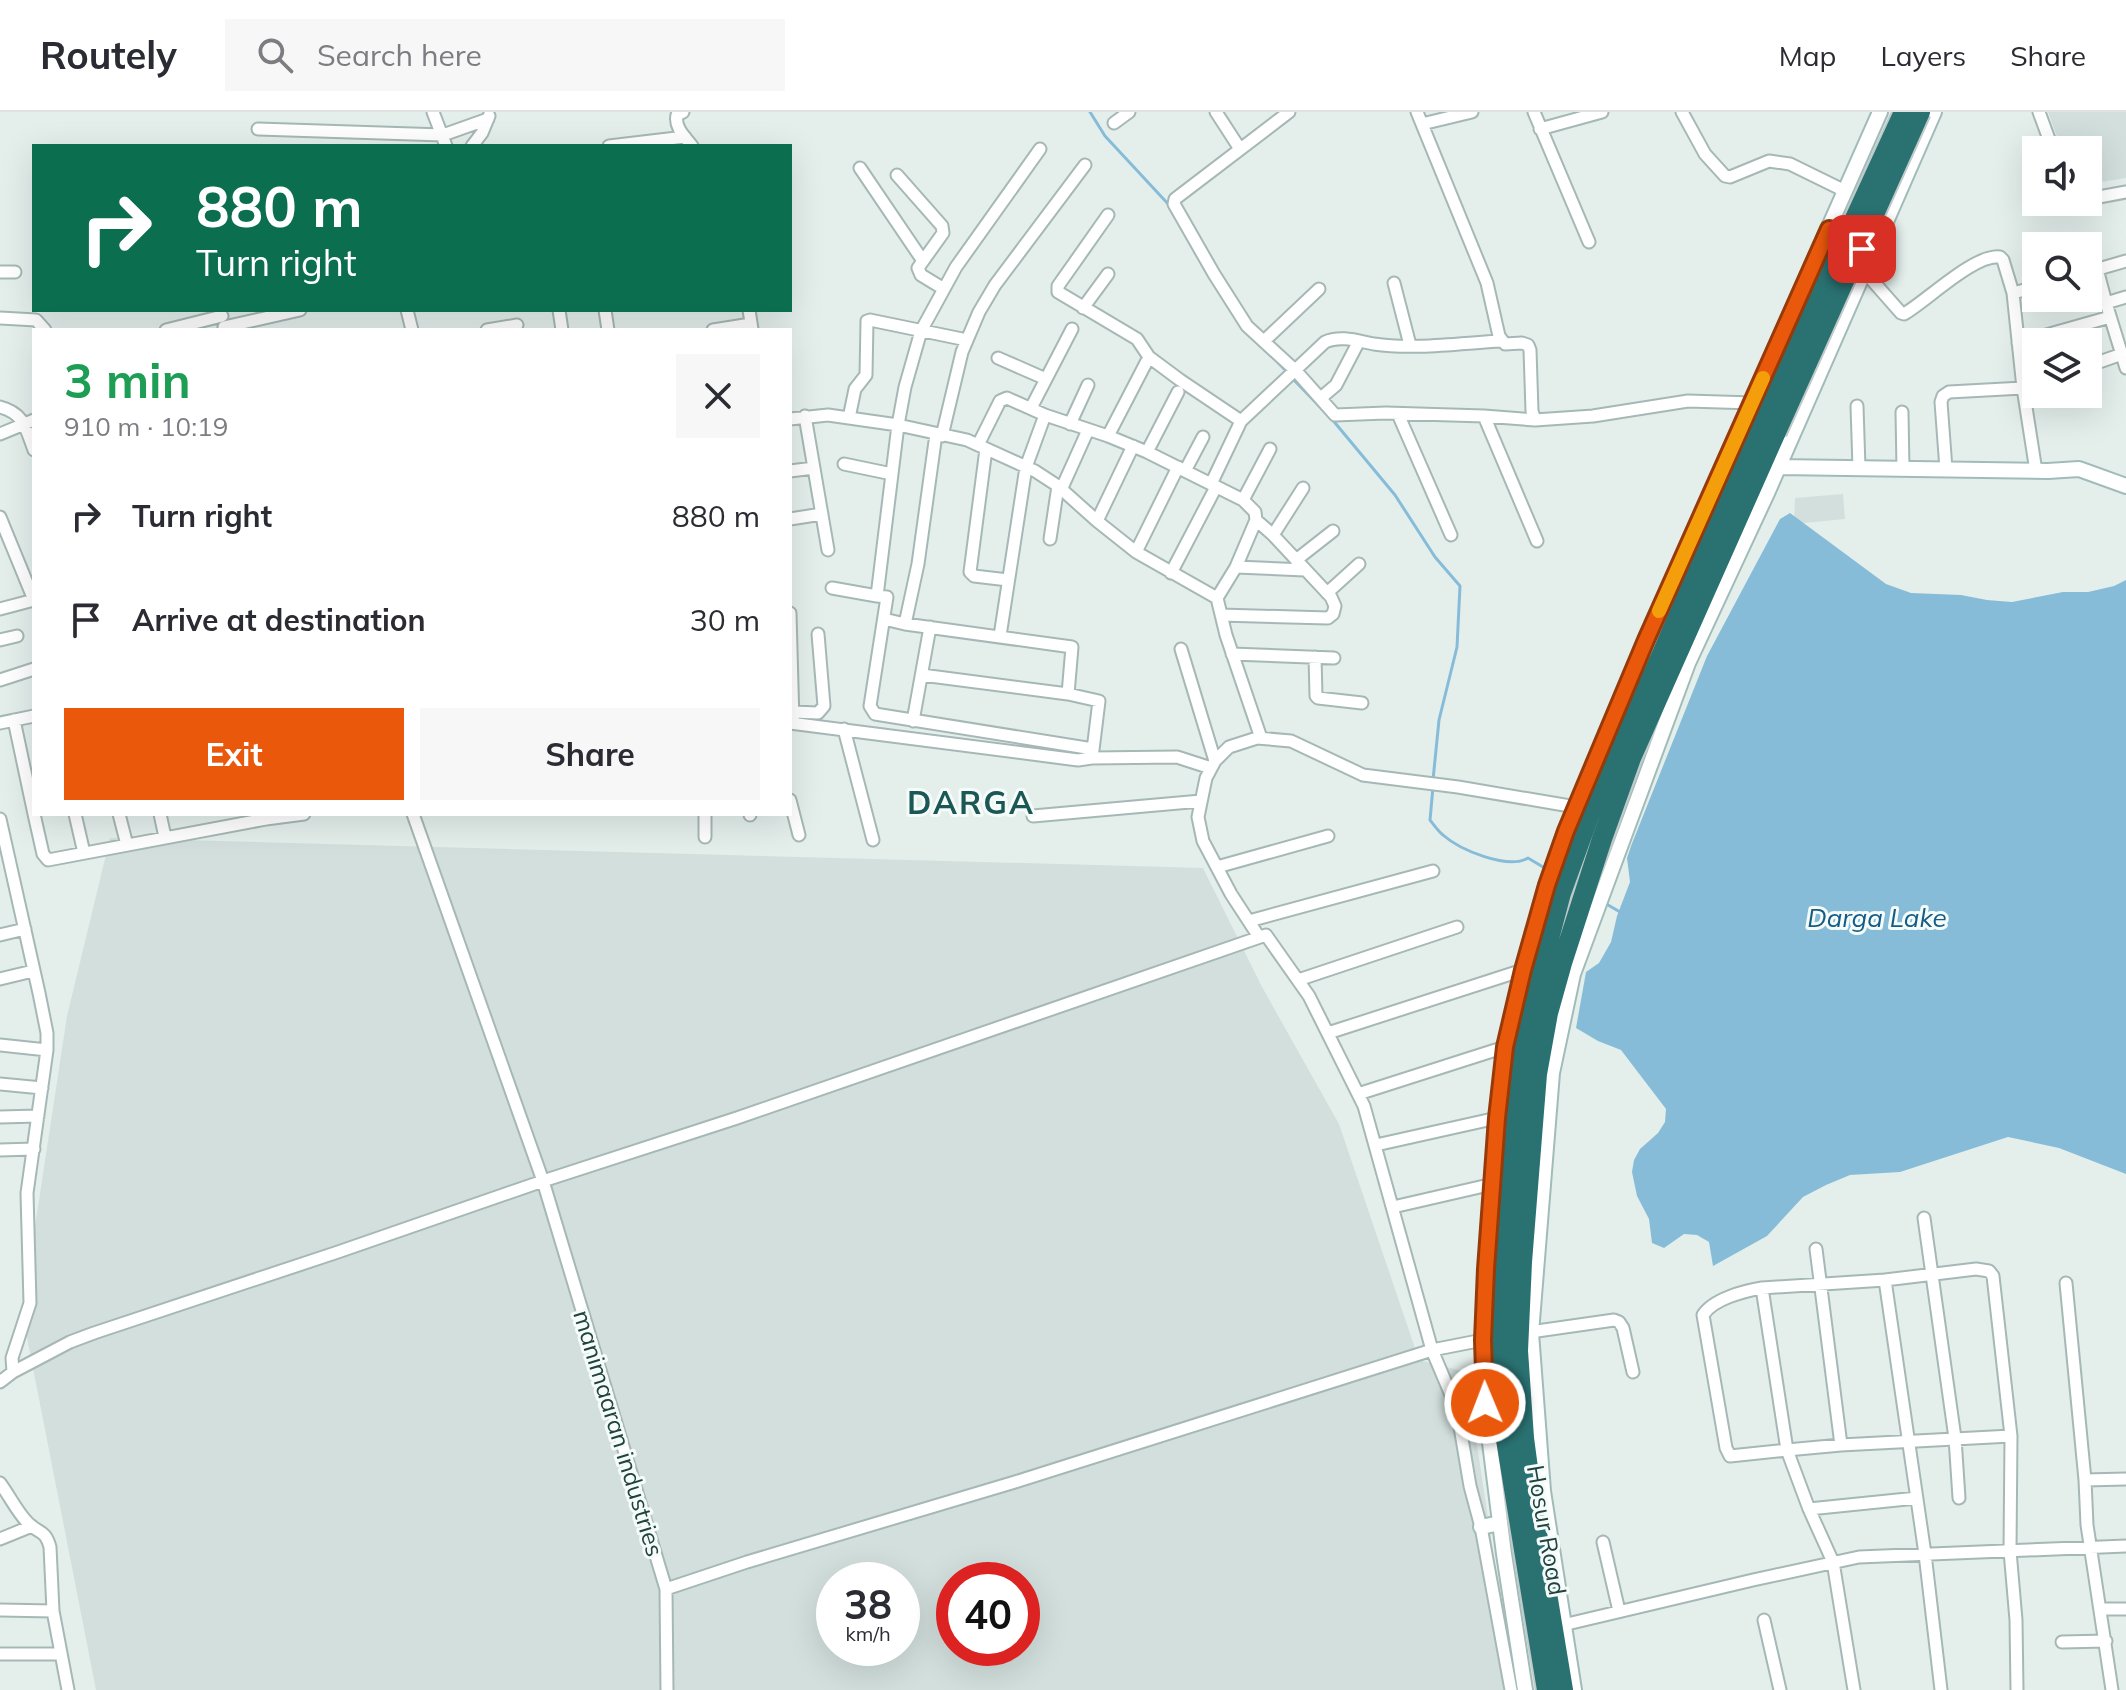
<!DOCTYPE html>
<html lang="en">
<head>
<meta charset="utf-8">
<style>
	body { margin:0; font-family:Mulish,sans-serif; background:#f7f7f7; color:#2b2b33; height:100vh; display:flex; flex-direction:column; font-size:30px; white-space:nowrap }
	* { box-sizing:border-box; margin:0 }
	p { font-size:26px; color:#7c7c81 }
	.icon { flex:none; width:44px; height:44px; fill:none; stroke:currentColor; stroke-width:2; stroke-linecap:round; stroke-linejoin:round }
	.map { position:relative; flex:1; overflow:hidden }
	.drawer { position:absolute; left:32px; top:216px; width:760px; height:488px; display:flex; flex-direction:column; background:#fff; border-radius:0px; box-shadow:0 8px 32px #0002 }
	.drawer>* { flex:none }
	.hud { position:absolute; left:32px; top:32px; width:760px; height:168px; border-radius:0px; box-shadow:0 8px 32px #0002; background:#0b6e4f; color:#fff; overflow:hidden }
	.fabs { position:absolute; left:2022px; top:24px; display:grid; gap:16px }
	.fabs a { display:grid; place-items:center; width:80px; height:80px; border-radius:0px; background:#fff; box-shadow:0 8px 32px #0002; font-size:40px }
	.speed { position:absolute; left:816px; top:1450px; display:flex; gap:16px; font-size:40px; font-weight:700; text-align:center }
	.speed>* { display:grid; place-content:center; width:104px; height:104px; border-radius:50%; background:#fff; box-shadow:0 8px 32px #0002; line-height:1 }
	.speed small { font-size:20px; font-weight:400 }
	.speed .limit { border:12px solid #d22; background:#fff; color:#111 }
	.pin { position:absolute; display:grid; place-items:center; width:68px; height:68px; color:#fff; margin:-34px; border-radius:16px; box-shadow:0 4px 12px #0006 }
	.me { position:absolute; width:88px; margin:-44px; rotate:359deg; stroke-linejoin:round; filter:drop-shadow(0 0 6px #0008) }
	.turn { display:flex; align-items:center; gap:28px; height:168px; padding:0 32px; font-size:36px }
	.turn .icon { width:104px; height:104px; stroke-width:2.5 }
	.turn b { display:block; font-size:56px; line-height:68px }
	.round { display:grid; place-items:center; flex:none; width:84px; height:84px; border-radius:0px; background:#f7f7f7 }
	.head { display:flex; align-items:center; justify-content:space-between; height:136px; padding:0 32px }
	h1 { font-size:48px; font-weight:700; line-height:60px; color:#1e9e55 }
	.action { display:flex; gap:16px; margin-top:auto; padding:16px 32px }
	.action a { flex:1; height:92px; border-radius:0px; background:#ea580c; color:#fff; font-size:32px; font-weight:700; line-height:92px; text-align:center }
	.action a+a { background:#f7f7f7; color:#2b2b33 }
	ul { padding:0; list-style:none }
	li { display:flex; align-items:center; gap:24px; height:104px; padding:0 32px }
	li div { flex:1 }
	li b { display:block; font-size:30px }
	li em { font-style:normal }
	header { display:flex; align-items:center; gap:48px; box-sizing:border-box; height:112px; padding:0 40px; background:#fff; border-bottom:2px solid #e1e1e2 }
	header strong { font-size:38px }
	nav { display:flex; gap:44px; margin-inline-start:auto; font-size:28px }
	.search { width:560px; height:72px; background:#f7f7f7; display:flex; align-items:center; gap:20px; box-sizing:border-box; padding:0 28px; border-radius:0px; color:#7c7c81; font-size:30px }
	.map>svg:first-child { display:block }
	.built { fill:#d2dfdc; fill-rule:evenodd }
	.water { fill:#87bcd9 }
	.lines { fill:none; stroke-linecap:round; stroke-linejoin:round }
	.stream { stroke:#87bcd9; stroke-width:3 }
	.street-casing { stroke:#a6b8b5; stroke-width:15 }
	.secondary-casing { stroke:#a1bcb8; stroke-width:18 }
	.highway-casing { stroke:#c1caca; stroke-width:24 }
	.street { stroke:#fff; stroke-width:11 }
	.secondary { stroke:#fff; stroke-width:14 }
	.highway { stroke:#2a7272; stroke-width:20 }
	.highway-bridge-casing { stroke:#c1caca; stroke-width:24; stroke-linecap:butt }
	.highway-bridge { stroke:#2a7272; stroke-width:20 }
	.route-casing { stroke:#983908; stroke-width:20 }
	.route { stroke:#ea580c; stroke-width:14 }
	.slow { stroke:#f59e0b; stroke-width:14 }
	.labels { text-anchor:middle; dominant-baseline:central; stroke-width:6; stroke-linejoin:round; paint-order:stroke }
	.street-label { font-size:24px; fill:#214340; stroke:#f5fbf9 }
	.water-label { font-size:26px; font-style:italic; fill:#145c85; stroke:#f5fbf9 }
	.district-label { font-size:32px; font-weight:bold; letter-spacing:2px; fill:#1b5755; stroke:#f5fbf9 }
</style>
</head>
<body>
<header>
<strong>Routely</strong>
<div class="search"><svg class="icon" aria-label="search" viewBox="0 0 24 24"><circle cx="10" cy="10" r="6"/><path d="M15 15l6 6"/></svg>Search here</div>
<nav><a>Map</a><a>Layers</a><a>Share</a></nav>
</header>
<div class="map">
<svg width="2126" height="1578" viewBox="0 0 2126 1578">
	<rect width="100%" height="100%" fill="#e4efec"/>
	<!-- built -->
	<path class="built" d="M 2048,0 L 2126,0 L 2126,66 L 2088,72 L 2088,38 L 2062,38 Z
		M 1843,382 L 1845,407 L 1794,412 L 1795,386 Z
		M 110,726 L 1203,756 L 1262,875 L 1339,1012 L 1419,1248 L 1466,1260 L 1514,1578 L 96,1578 L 22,1200 L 67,904 ZM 834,1468 L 902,1468 L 902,1536 L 834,1536 ZM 954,1468 L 1022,1468 L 1022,1536 L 954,1536 Z"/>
	<!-- water -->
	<path class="water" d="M 1790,401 L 1886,472 L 1911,481 L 1961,483 L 1987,488 L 2012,490 L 2063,480 L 2088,480 L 2114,474 L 2126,468 L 2126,1062 L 2059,1036 L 2008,1025 L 1900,1060 L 1850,1063 L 1826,1073 L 1803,1085 L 1767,1124 L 1713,1154 L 1709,1130 L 1697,1123 L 1684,1122 L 1664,1136 L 1652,1131 L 1649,1107 L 1637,1084 L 1632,1060 L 1634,1048 L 1640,1037 L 1658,1021 L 1665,1010 L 1666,997 L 1621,938 L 1598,929 L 1576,916 L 1586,860 L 1599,851 L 1611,830 L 1617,804 L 1630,770 L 1627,746 L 1631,734 L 1707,544 L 1780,407 Z"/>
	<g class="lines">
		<!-- stream -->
		<path class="stream" d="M 1090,0 L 1105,24 L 1170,94
			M 1270,242 L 1287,260
			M 1292,266 L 1326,301
			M 1331,306 L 1395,383 L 1435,445 L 1460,474 L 1457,535 L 1439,608 L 1433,668
			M 1433,675 L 1430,708 C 1434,713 1438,719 1443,723 C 1460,738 1508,758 1528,746 L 1548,758
			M 1603,790 L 1620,800"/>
		<!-- street casing -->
		<g class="street-casing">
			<path id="street" d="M 433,0 L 446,34
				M 683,0 L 677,3 C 674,15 685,25 692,34
				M 1216,0 L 1240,37
				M 1289,0 L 1175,87 L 1174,92 L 1214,162 L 1247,214 L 1296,259 L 1335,303 L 1386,301 L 1484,304 L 1535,308 L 1593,304 L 1688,289 L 1753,291
				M 1417,0 L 1487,171 L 1499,224 L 1505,232 L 1522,231 L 1528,233 L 1530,238 L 1532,299 L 1535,308
				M 1534,0 L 1589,130
				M 1682,0 L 1705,42 L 1725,64 L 1730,65 L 1769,49 L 1790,52 L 1845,79
				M 2039,0 L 2053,38
				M 1114,11 L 1129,0
				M 1422,12 L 1472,0
				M 258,17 L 443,23 L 488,7
				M 1540,17 L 1602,0
				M 472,34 L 482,21 L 489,4
				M 609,34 L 685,25
				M 1040,37 L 956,155 L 921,219 L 905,275 L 898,313 L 877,484 L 887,485 L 870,594 L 875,602 L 1093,637
				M 860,56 L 923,149
				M 897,63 L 942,114 L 943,121 L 918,156 L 921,163 L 944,177
				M 2088,87 L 2126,80
				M 1108,103 L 1058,174 L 1058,180 L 1137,227 L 1149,245 L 1180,268 L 1241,309 L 1325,230 C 1340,223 1358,229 1374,232 C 1413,238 1462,231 1501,229
				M 2097,157 L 2106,191
				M 1860,158 L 1864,159 L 1901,201 L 1904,202 C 1928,188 1974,142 2000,145 L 2003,148 L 2013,181 L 2023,276 L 2036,359
				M 0,160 L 15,160
				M 2088,160 L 2126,149
				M 1394,171 L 1410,233
				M 2013,181 L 2036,175
				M 2126,185 L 2106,191 L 2126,256
				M 1083,196 L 1108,162
				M 407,198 L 412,218
				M 559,198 L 562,218
				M 605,198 L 608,218
				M 749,198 L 752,217
				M 0,206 L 36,208 L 45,218
				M 224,215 L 300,198
				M 166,218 L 222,204
				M 487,218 L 517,213
				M 713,218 L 751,212
				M 1264,229 L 1319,177
				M 2018,231 L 2110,205
				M 998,246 L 1046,267
				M 2088,254 L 2122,242
				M 1178,280 L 1147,340 L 1243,388 L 1255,400 L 1256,408 L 1236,455 L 1217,486 L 1226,523 L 1261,626
				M 1322,285 L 1336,273 L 1359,229
				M 1857,294 L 1859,356
				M 0,295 C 24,301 26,317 34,338
				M 1031,296 L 1072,217
				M 1902,300 L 1903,357
				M 1398,302 L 1451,423
				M 805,304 L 828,438
				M 1484,304 L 1537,429
				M 849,306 L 855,277 L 866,263 L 867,209 L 870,208 L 967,228
				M 790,307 L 828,303 L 898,313 L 967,328 L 1035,359 L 1058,374 L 1097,409 L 1136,440 L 1217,486
				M 1070,312 L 1088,273
				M 0,322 L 34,308
				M 942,324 L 962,240 L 979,200 L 995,173 L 1085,53
				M 1108,324 L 1149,245
				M 978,333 L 1000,289 L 1007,286 L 1045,303 L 1108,324 L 1147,340
				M 986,337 L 970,460 L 974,464 L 1008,468
				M 844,352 L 892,362
				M 1946,357 L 1941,290 L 1943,284 L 1949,280 L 2023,276 L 2036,272
				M 790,359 L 814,356
				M 1185,359 L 1203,325
				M 1211,372 L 1241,309
				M 1061,378 L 1088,318
				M 1243,388 L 1270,337
				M 0,405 L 34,488
				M 790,407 L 822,402
				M 1097,409 L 1133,334
				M 1273,423 L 1303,376
				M 1050,427 L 1058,374
				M 1136,440 L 1178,355
				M 1296,448 L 1333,419
				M 1236,455 L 1305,458
				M 1171,461 L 1216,375
				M 832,476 L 877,484
				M 1327,481 L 1359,452
				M 0,497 L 34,488
				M 790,501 L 793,611
				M 1221,503 L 1328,506 L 1333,502 L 1335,494 L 1331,485 L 1273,423 L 1256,408
				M 884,507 L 905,512 L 1072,535 L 1068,582 L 1099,589 L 1092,646 L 1177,645 L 1211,656
				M 905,512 L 918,452 L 936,322
				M 1000,524 L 1026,355 L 1045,303
				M 0,528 L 17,524
				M 1181,537 L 1215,649
				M 1232,542 L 1334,546
				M 1315,545 L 1316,584 L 1318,586 L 1362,591
				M 922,563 L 1068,582
				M 0,568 L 34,557
				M 793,600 L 818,601 L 824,594 L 818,522
				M 14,608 L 34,702
				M 913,609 L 930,515
				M 0,611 L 34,604
				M 790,611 L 1078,648 L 1092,646
				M 844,617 L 873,728
				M 790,688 L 799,723
				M 34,702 L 43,742 L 48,748 L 266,707 L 304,702
				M 75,702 L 84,741
				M 119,702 L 127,733
				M 160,702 L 165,725
				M 413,702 L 543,1069 L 666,1477 L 667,1578
				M 750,703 L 750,702
				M 1033,704 L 1201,689
				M 0,707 L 39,881 L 47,921 L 47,938 L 27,1081 L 30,1191 L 12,1246 L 13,1260 L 0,1270
				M 705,725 L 705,702
				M 1217,755 L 1328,724
				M 1249,809 L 1433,759
				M 0,823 L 25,817
				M 1259,825 L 1231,782 L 1203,729 L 1198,705 L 1206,666 L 1215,649 L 1229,635 L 1257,626 L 1291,629 L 1363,663 L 1458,675 L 1576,695
				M 0,867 L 33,859
				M 1298,868 L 1457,815
				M 1328,921 L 1523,858
				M 0,933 L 47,938
				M 0,972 L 42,976
				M 1358,982 L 1505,935
				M 0,1005 L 38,1004
				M 1376,1033 L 1497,1006
				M 0,1038 L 34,1037
				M 1393,1095 L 1493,1072
				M 1924,1106 L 1955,1326 L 1959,1386
				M 1816,1137 L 1841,1333
				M 1885,1168 L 1925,1442 L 1941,1578
				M 2066,1171 L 2085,1368 L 2087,1413 L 2112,1578
				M 1762,1176 C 1744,1179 1713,1187 1703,1203 L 1726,1336 L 1730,1344 L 1787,1338 L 1762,1176 L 1885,1168 L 1976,1157 L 1989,1159 L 1993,1164 L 2011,1324 L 2010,1439 L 2016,1508 L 2017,1578
				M 1523,1221 L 1614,1208 L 1619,1210 L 1623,1216 L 1633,1260
				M 13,1260 L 70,1230 L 94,1221 L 338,1140 L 543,1069 L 737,1006 L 1266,823 L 1309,884 L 1364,994 L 1432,1238 L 1488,1227
				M 2085,1368 L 2126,1367
				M 0,1371 C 9,1383 17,1400 28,1411 C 39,1422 45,1417 50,1435 L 53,1499 L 68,1578
				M 1809,1397 L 1917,1386
				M 0,1427 L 32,1414
				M 1603,1430 L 1619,1499
				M 666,1477 L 747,1450 L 1015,1370 L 1432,1238 L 1457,1297 L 1470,1374 L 1481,1415 L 1511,1578
				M 2101,1497 L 2126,1497
				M 0,1498 L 53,1499
				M 1764,1508 L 1780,1578
				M 1563,1513 L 1753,1468 L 1859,1445 L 2126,1434
				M 2062,1530 L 2106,1529
				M 0,1542 L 60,1542
				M 1854,1578 L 1833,1450 L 1809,1397 L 1787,1338 L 1841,1333 L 2011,1324"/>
		</g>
		<!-- secondary casing -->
		<g class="secondary-casing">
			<path id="secondary" d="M 1778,355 L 2048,359 L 2079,357 L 2126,374
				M 1481,1415 L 1500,1411
				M 1525,1578 L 1504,1442 L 1485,1291 L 1483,1228 L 1486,1157 L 1497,1006 L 1505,935 L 1523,858 L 1557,743 L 1646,528 L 1880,0
				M 1574,1578 L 1543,1379 L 1531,1221 L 1552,961 L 1573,862 L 1688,551 L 1768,379 L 1934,0"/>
		</g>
		<!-- highway casing -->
		<g class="highway-casing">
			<path id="highway" d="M 1547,1578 L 1505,1322 L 1500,1263 L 1499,1226 L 1503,1149 L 1518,956 L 1526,914 L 1561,781 L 1590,701 L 1662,542 L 1761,311
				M 1563,1578 L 1535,1409 L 1524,1326 L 1518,1239 L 1522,1150 L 1537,962 L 1548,901 L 1562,851 L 1602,727 L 1631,646 L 1776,320"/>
		</g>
		<!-- street -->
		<use href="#street" class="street"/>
		<!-- secondary -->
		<use href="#secondary" class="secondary"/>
		<!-- highway -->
		<use href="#highway" class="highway"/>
		<!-- highway-bridge casing -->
		<g class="highway-bridge-casing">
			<path id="highway-bridge" d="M 1761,311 L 1904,0
				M 1776,320 L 1920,0"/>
		</g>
		<!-- highway-bridge -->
		<use href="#highway-bridge" class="highway-bridge"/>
	</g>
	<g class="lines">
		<!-- route casing -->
		<g class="route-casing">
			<path id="route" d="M 1485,1291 L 1483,1228 L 1486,1157 L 1497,1006 L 1505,935 L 1523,858 L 1547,773 L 1566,719 L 1646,528 L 1829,117 C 1838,129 1847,134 1862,137"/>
		</g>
		<!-- route -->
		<use href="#route" class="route"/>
		<!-- slow -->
		<path class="slow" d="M 1659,499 L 1763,266"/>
	</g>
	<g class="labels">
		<!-- street labels -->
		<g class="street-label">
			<text transform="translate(619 1321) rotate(73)">manimaaran industries</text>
			<text transform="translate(1547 1418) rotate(80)">Hosur Road</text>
		</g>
		<!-- water labels -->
		<g class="water-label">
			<text x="1877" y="805">Darga Lake</text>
		</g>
		<!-- district labels -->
		<g class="district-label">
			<text x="971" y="690">DARGA</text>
		</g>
	</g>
</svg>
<div class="fabs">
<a><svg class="icon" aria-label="sound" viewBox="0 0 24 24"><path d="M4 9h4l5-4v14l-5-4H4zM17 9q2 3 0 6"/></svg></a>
<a><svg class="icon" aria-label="search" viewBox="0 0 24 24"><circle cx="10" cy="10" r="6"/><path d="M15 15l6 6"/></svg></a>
<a><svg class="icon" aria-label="layers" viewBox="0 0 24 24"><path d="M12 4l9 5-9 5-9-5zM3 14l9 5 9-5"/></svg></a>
</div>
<div class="speed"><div>38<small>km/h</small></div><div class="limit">40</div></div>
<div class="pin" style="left:1862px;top:137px;background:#d93025"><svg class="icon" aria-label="arrive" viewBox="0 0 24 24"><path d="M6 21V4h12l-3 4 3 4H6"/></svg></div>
<svg class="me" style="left:1485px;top:1291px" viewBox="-20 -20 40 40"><circle r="17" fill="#ea580c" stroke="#fff" stroke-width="3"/><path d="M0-11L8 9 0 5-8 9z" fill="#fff"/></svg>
<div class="hud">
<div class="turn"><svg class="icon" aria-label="right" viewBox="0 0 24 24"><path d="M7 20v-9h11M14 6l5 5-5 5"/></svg><div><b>880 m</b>Turn right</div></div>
</div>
<section class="drawer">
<div class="head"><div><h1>3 min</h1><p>910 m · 10:19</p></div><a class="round"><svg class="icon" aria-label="close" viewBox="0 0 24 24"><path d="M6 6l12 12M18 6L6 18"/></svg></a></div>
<ul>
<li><svg class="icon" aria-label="right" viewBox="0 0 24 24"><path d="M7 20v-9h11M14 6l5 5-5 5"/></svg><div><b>Turn right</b></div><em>880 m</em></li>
<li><svg class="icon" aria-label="arrive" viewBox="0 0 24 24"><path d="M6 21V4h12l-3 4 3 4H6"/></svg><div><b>Arrive at destination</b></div><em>30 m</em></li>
</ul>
<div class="action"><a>Exit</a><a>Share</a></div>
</section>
</div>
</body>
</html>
